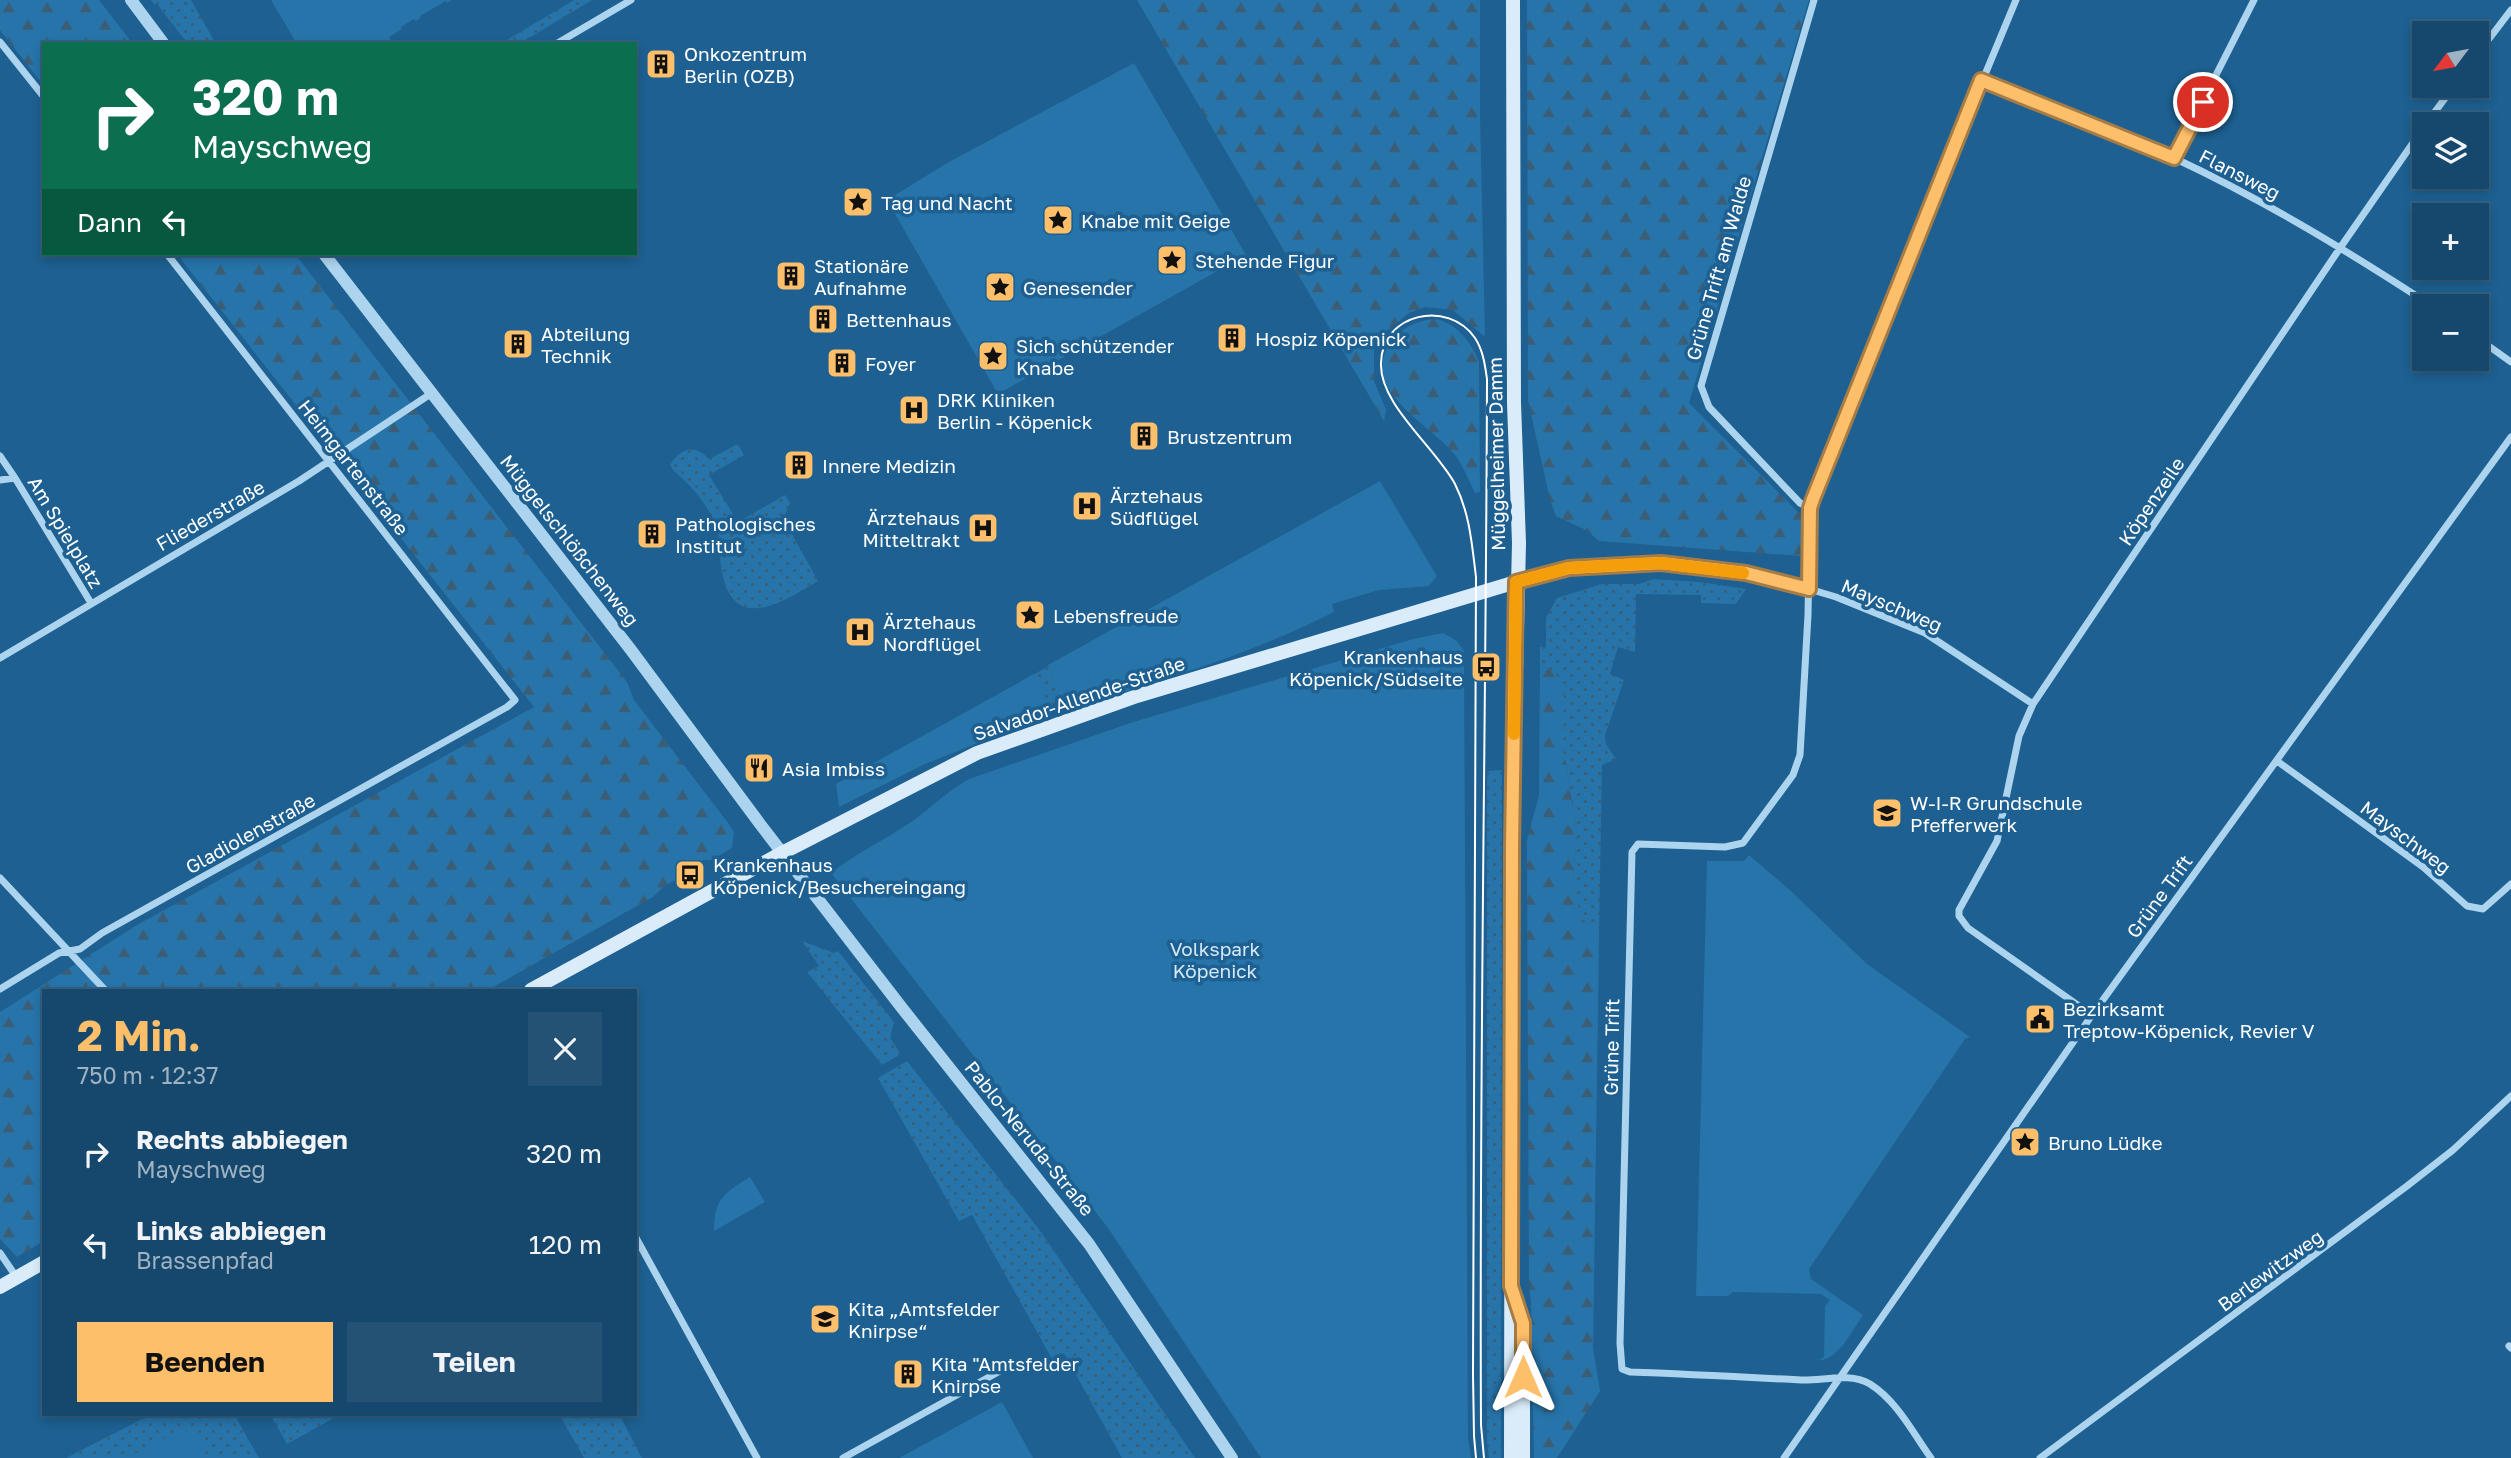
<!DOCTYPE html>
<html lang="de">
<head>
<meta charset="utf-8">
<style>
	body { margin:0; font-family:"Golos Text",sans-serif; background:#235275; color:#f1f3f6; height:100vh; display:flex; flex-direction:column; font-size:26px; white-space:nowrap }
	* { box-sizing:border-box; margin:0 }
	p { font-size:23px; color:#9eb2c2 }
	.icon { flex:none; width:38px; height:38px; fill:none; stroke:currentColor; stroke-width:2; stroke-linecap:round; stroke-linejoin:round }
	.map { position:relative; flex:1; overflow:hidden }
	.panel { position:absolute; left:42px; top:989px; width:595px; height:427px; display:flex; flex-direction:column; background:#16486d; border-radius:0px; box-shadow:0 4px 10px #0003,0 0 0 2px #356080 }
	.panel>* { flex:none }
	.banner { position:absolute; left:42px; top:42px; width:595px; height:214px; border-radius:0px; box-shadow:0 4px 10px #0003,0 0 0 2px #356080; background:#0b6e4f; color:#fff; overflow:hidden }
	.needle { width:46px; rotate:238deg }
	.tools { position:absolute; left:2412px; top:21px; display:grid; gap:14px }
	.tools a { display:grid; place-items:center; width:77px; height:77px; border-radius:0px; background:#16486d; box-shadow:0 4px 10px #0003,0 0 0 2px #356080; font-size:35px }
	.pin { position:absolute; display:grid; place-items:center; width:60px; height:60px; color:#fff; margin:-30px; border:4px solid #fff; border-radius:50%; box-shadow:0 2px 7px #0007 }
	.me { position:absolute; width:77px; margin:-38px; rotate:0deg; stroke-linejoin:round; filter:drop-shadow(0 0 5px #0008) }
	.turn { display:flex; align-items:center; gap:24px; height:147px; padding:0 35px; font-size:32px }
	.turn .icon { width:91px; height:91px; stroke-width:2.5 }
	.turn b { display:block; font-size:49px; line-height:60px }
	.then { display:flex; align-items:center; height:66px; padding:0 35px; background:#0003; gap:14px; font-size:26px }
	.round { display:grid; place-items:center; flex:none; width:74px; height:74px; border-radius:0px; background:#235275 }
	.headline { display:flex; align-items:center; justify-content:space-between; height:119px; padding:0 35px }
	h1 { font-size:42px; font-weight:700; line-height:52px; color:#febf6b }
	.button { display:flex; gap:14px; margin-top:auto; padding:14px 35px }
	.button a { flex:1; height:80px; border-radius:0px; background:#febf6b; color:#111; font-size:28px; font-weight:700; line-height:80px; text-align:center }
	.button a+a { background:#235275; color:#f1f3f6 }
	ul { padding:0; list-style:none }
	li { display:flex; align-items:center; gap:21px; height:91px; padding:0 35px }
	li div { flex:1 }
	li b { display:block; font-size:26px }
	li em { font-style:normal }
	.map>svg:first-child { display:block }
	.grass { fill:url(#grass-dots) }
	.forest { fill:url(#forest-firs) }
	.green { fill:#2674aa }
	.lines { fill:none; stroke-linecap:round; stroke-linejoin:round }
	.minor { stroke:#add4ee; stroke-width:7 }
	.tertiary { stroke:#add4ee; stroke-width:12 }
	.secondary { stroke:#daecfa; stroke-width:14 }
	.tram { stroke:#fff; stroke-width:2 }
	.route-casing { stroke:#a57c46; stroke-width:18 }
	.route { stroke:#febf6b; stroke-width:12 }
	.slow { stroke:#f59e0b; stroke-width:12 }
	.labels { text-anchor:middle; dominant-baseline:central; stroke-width:7; stroke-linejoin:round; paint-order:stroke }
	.poi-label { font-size:19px; fill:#fff; stroke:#1d6091; text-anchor:start }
	.street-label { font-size:19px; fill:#fff; stroke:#1d6091 }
	.park-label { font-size:19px; fill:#d3eafa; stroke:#1d6091 }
</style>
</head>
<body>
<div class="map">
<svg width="2511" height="1458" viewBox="0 0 2511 1458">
	<defs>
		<pattern id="grass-dots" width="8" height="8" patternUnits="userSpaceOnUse" patternTransform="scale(1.75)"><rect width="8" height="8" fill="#2674aa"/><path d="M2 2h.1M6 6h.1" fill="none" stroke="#3b5e76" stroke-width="1.8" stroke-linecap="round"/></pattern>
		<pattern id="forest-firs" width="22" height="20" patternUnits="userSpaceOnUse" patternTransform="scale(1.75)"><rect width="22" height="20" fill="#2674aa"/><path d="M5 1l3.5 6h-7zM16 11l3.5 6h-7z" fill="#3b5e76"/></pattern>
	</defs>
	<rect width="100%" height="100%" fill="#1d6091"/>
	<!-- grass -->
	<path class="grass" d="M 151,0 L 191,0 L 216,44 L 188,44 L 157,4 L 155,5 Z
		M 574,0 L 592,0 L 519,44 L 500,44 Z
		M 738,444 L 744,455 L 709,475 L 738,522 L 785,495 L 790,503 L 785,515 L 787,525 L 818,581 C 789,598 737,635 723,577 C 718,557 722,538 713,519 C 707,506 698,494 688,484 C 681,477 675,474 670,465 C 681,447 695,444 709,459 Z
		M 1654,579 L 1699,582 L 1746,589 L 1736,604 L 1733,604 L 1701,603 L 1701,595 L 1636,594 L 1635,652 L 1618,647 L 1610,674 L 1624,680 L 1605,735 L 1606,744 L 1616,759 L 1602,765 L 1599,938 L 1582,920 L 1577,908 L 1573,880 L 1577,833 L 1563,747 L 1563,705 L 1554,672 L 1540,665 L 1540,647 L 1546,647 L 1546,618 L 1557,598 L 1602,584 L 1639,584 Z
		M 1096,640 L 1121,686 L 1039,715 L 1020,682 Z
		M 1502,770 L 1501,1458 L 1489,1458 L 1487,1441 L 1487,771 Z
		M 802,941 L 834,953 L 838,951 L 894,1022 L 890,1038 L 901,1054 L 882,1065 L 807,972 L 819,966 Z
		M 907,1061 L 1041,1232 L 1195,1458 L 1122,1458 L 1064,1353 L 1052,1359 L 972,1215 L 959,1221 L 878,1078 Z
		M 152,1414 L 234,1414 L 259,1458 L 66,1458 Z
		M 270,1414 L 341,1414 L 287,1444 Z
		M 559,1414 L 619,1414 L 642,1458 L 584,1458 Z"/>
	<!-- forest -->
	<path class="forest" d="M 0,0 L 99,0 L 133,44 L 44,44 L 44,86 L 0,30 Z
		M 1137,0 L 1480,0 L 1480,115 L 1485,337 L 1453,310 L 1425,307 L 1409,313 L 1383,334 L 1374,350 L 1374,381 L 1386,410 L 1384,421 Z
		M 1527,0 L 1809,0 L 1689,403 L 1803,517 L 1800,556 L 1599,541 L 1586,530 L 1556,516 L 1550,500 L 1528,400 Z
		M 177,254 L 295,254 L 627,682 L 634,700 L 729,824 L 734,832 L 732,848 L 711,860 L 703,860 L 682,873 L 683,876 L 664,886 L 653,897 L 488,990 L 44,990 L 44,1241 L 17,1257 L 0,1239 L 0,1012 L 137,925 L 534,707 Z
		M 1434,319 C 1456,322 1470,341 1479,361 L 1480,492 L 1475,493 C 1469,480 1463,466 1455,455 C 1433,426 1360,392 1389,345 C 1400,328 1415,321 1434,319 Z
		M 1540,665 L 1554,672 L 1564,687 L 1563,747 L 1577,833 L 1573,880 L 1580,916 L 1599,938 L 1593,1348 L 1600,1391 L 1557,1458 L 1534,1458 L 1531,1302 L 1529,1285 L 1527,858 L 1527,840 L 1539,795 Z"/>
	<!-- green -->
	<path class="green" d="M 271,0 L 452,0 L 447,3 L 446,1 L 420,16 L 421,18 L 416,21 L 414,19 L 401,27 L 402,29 L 389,37 L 391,40 L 385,44 L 297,44 Z
		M 1134,63 L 1246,255 L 998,394 L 887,200 L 947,163 Z
		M 1380,481 L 1437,576 L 1429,586 L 1379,590 L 1332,604 L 1334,612 C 1254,653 1167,679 1081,705 C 1061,702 1056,682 1048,665 Z
		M 1443,633 L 1457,641 L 1464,651 L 1468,1438 L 1471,1458 L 1261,1458 L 1108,1228 L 831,873 C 856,853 885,840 911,822 C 931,808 947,791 969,779 L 1130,723 L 1413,639 Z
		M 1034,674 C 1042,691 1050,698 1042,717 L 923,765 L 839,807 L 836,784 Z
		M 1749,855 L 1791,891 L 1867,964 L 1970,1037 L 1965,1039 L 1809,1269 L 1811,1279 L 1863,1315 C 1853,1329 1838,1361 1819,1360 L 1824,1357 L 1825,1306 L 1830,1300 L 1821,1294 L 1733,1292 L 1728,1296 L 1696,1296 L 1707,861 L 1744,861 Z
		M 750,1177 L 765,1202 L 714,1231 C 714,1199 724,1193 750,1177 Z
		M 1002,1402 L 1033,1458 L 899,1458 Z
		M 181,1429 C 199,1435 208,1436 205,1458 L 128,1458 Z"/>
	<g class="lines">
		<!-- minor -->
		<path class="minor" d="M 0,42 L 44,97
			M 556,44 L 631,0
			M 2476,56 L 2511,10
			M 1981,80 C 2046,105 2112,128 2174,158 C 2264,200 2349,252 2432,306
			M 2426,124 L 2454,86
			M 2174,158 L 2254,0
			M 2476,337 L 2511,362
			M 0,456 L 15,478
			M 0,480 L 15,478 L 91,603
			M 1810,508 L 1800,503 L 1709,407 L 1701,386 L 1814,0
			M 1517,582 L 1569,567 L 1661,563 L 1746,573 L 1779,580 L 1836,597 L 1925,633 L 2033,704
			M 0,658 L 299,481 L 432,393
			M 2277,761 L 2423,867 L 2467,906 L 2483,909 L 2511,884
			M 0,878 L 105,990
			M 0,989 L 59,953 L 80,949 L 102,933 L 507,707 L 515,700 L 167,254
			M 2092,1015 L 1968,928 L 1959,916 L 1959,910 L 1997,841 L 2019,736 L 2033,704 L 2340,248 L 2424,127
			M 635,1236 L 757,1458
			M 0,1253 L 17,1278
			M 2509,1346 L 2511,1348
			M 843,1458 L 1009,1366
			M 1784,1458 L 2092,1015 L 2511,437
			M 1931,1458 C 1913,1433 1897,1401 1870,1384 C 1849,1372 1823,1381 1801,1380 C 1744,1377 1687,1374 1630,1372 L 1622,1369 L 1620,1343 L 1632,852 L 1638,844 L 1725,847 L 1743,843 L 1793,775 L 1800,755 L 1808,615 L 1810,508 L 1813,499 L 1910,255 L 2016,0
			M 2040,1458 L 2407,1186 L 2453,1150 L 2511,1096"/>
		<!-- tertiary -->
		<path class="tertiary" d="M 131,0 L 164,44
			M 324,254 L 631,650 L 760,824 L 902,1008 L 1089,1244 L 1232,1458"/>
		<!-- secondary -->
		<path class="secondary" d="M 531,990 L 782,853 L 977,753 L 1137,696 L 1516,582
			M 0,1287 L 44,1262
			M 1515,1297 L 1523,1323 L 1523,1458
			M 1511,1458 L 1512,847 L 1519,543 L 1514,403 L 1513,0"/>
		<!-- tram -->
		<path class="tram" d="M 1476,1458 L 1474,1436 L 1473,1374 L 1476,577 C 1472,545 1470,514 1455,484 C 1435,447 1379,404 1381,363 C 1382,313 1448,299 1475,338 C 1483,350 1485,365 1487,379 C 1486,728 1479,1076 1481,1425 L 1484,1458"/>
	</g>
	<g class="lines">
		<!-- route casing -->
		<g class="route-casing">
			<path id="route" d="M 1523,1377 L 1523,1323 L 1511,1286 L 1512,847 L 1516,582 L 1569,568 L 1661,563 L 1746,573 L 1809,589 L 1810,508 L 1813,499 L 1981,80 L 2174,158 L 2203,102"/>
		</g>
		<!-- route -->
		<use href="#route" class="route"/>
		<!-- slow -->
		<path class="slow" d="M 1514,734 L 1516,582 L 1569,568 L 1638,564 L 1661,563 L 1743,573"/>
	</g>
	<!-- icons -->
	<defs>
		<g id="building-square" transform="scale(1.575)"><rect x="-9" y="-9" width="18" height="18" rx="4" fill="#febf6b" stroke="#1d6091"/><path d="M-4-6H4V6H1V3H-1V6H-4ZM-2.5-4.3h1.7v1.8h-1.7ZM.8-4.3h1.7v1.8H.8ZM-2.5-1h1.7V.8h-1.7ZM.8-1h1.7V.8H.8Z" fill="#111"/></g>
		<g id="sight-square" transform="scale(1.575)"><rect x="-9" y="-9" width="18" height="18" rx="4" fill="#febf6b" stroke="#1d6091"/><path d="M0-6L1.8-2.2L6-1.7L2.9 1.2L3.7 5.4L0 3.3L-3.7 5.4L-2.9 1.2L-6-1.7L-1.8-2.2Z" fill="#111"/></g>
		<g id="hospital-square" transform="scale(1.575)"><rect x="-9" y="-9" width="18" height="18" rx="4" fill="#febf6b" stroke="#1d6091"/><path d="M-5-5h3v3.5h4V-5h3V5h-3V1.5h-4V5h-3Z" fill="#111"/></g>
		<g id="bus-square" transform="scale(1.575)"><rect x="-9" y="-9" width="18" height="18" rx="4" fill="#febf6b" stroke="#1d6091"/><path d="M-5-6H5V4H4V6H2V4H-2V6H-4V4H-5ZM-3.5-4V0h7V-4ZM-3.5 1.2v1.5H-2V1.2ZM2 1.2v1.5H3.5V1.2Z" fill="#111"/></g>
		<g id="restaurant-square" transform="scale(1.575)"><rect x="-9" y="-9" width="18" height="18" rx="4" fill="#febf6b" stroke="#1d6091"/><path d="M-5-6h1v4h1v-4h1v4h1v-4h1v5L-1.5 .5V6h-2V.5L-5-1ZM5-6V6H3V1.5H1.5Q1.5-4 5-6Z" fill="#111"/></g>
		<g id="school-square" transform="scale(1.575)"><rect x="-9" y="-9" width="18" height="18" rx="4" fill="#febf6b" stroke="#1d6091"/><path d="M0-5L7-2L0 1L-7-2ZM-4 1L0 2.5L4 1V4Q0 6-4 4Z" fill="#111"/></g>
		<g id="civic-square" transform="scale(1.575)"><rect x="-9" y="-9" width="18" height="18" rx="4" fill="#febf6b" stroke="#1d6091"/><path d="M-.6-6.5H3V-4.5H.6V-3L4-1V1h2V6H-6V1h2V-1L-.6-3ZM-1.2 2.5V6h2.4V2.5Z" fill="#111"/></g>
	</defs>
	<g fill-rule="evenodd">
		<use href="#building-square" x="661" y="64"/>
		<use href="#sight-square" x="858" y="202"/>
		<use href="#sight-square" x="1058" y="220"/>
		<use href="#sight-square" x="1172" y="260"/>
		<use href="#building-square" x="791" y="276"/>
		<use href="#sight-square" x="1000" y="287"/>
		<use href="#building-square" x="823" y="319"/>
		<use href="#building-square" x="1232" y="338"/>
		<use href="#building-square" x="518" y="344"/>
		<use href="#sight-square" x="993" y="356"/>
		<use href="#building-square" x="842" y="363"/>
		<use href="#hospital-square" x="914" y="410"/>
		<use href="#building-square" x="1144" y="436"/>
		<use href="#building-square" x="799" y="465"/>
		<use href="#hospital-square" x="1087" y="506"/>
		<use href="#hospital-square" x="983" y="528"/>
		<use href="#building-square" x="652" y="534"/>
		<use href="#sight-square" x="1030" y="615"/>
		<use href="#hospital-square" x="860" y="632"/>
		<use href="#bus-square" x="1486" y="667"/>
		<use href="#restaurant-square" x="759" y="768"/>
		<use href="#school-square" x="1887" y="813"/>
		<use href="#bus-square" x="690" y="875"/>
		<use href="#civic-square" x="2040" y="1019"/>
		<use href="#sight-square" x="2025" y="1142"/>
		<use href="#school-square" x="825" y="1319"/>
		<use href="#building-square" x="908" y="1374"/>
	</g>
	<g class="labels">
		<!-- poi labels -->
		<g class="poi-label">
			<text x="684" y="53">Onkozentrum<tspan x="684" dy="22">Berlin (OZB)</tspan></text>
			<text x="881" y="202">Tag und Nacht</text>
			<text x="1081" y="220">Knabe mit Geige</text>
			<text x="1195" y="260">Stehende Figur</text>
			<text x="814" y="265">Stationäre<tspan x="814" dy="22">Aufnahme</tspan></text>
			<text x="1023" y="287">Genesender</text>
			<text x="846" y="319">Bettenhaus</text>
			<text x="541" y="333">Abteilung<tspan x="541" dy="22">Technik</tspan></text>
			<text x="1255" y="338">Hospiz Köpenick</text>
			<text x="1016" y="345">Sich schützender<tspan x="1016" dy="22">Knabe</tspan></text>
			<text x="865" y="363">Foyer</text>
			<text x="937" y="399">DRK Kliniken<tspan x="937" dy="22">Berlin - Köpenick</tspan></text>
			<text x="1167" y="436">Brustzentrum</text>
			<text x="822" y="465">Innere Medizin</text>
			<text x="1110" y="495">Ärztehaus<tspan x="1110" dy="22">Südflügel</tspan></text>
			<text x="960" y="517" text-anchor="end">Ärztehaus<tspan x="960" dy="22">Mitteltrakt</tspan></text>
			<text x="675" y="523">Pathologisches<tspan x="675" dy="22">Institut</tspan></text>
			<text x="1053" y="615">Lebensfreude</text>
			<text x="883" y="621">Ärztehaus<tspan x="883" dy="22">Nordflügel</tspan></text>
			<text x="1463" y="656" text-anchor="end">Krankenhaus<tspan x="1463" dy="22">Köpenick/Südseite</tspan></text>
			<text x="782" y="768">Asia Imbiss</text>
			<text x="1910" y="802">W-I-R Grundschule<tspan x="1910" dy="22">Pfefferwerk</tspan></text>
			<text x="713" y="864">Krankenhaus<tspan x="713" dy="22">Köpenick/Besuchereingang</tspan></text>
			<text x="2063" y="1008">Bezirksamt<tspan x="2063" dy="22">Treptow-Köpenick, Revier V</tspan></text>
			<text x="2048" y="1142">Bruno Lüdke</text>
			<text x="848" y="1308">Kita „Amtsfelder<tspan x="848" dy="22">Knirpse“</tspan></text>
			<text x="931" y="1363">Kita "Amtsfelder<tspan x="931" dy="22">Knirpse</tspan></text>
		</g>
		<!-- street labels -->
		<g class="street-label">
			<text transform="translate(2240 174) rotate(27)">Flansweg</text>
			<text transform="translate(1718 268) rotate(-74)">Grüne Trift am Walde</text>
			<text transform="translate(1496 454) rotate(-91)">Müggelheimer Damm</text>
			<text transform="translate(354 467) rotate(52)">Heimgartenstraße</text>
			<text transform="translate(2151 501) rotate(-56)">Köpenzeile</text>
			<text transform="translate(210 515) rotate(-30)">Fliederstraße</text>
			<text transform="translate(66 532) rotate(59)">Am Spielplatz</text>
			<text transform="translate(570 540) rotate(52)">Müggelschlößchenweg</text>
			<text transform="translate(1892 605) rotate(23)">Mayschweg</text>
			<text transform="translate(1079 698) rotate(-19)">Salvador-Allende-Straße</text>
			<text transform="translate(250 833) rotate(-29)">Gladiolenstraße</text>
			<text transform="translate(2406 837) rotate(37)">Mayschweg</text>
			<text transform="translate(2159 896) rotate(-54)">Grüne Trift</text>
			<text transform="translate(1611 1047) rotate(-89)">Grüne Trift</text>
			<text transform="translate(1030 1138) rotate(51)">Pablo-Neruda-Straße</text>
			<text transform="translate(2270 1270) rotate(-36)">Berlewitzweg</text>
		</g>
		<!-- park labels -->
		<g class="park-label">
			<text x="1215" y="948">Volkspark<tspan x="1215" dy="22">Köpenick</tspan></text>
		</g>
	</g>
</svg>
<div class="tools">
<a><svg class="needle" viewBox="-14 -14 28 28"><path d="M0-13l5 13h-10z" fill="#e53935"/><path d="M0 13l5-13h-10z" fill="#9eb2c2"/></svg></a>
<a><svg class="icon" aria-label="layers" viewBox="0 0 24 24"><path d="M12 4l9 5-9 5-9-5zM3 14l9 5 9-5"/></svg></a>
<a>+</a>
<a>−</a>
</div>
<div class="pin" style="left:2203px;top:102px;background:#d93025"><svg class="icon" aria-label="arrive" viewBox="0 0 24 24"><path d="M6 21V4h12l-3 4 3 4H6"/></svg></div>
<svg class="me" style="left:1523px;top:1377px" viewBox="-20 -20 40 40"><path d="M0-17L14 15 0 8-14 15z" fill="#febf6b" stroke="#fff" stroke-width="4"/></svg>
<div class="banner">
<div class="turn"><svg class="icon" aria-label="right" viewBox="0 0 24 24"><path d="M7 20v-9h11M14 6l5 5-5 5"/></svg><div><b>320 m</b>Mayschweg</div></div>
<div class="then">Dann<svg class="icon" aria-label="left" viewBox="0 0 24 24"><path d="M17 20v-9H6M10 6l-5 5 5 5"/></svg></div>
</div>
<section class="panel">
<div class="headline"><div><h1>2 Min.</h1><p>750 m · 12:37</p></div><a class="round"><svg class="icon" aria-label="close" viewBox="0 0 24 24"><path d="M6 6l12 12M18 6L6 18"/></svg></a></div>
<ul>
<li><svg class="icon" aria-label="right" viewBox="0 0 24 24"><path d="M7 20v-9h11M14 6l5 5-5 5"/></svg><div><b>Rechts abbiegen</b><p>Mayschweg</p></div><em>320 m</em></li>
<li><svg class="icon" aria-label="left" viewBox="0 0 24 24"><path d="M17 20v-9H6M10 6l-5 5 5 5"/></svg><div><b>Links abbiegen</b><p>Brassenpfad</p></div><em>120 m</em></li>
</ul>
<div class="button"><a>Beenden</a><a>Teilen</a></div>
</section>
</div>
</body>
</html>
